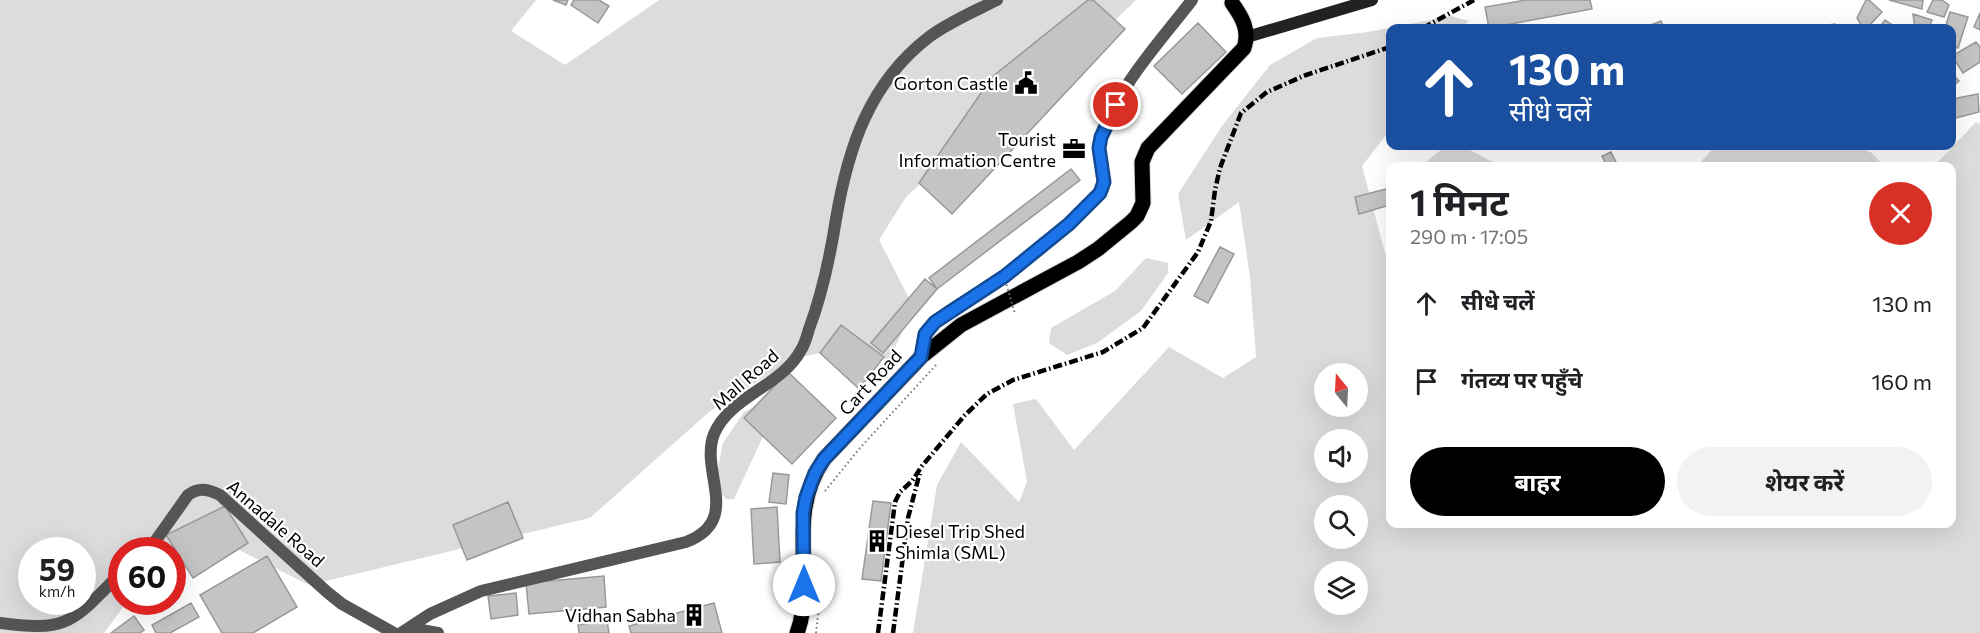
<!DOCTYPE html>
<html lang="hi">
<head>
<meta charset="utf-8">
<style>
	body { margin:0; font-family:Commissioner,"Noto Sans Devanagari",sans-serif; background:#f2f2f2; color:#202124; height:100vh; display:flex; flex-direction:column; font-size:22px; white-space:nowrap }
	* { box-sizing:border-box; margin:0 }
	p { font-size:20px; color:#757577 }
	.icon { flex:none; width:33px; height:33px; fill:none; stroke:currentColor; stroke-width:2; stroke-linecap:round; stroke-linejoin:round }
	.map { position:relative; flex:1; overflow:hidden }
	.details { position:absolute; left:1386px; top:162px; width:570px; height:366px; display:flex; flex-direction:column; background:#fff; border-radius:12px; box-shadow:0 6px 24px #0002 }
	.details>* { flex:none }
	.banner { position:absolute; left:1386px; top:24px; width:570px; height:126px; border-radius:12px; box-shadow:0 6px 24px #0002; background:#1a4fa0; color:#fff; overflow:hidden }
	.needle { width:39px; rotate:342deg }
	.tools { position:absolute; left:1314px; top:363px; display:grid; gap:12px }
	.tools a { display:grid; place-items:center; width:54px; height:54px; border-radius:50%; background:#fff; box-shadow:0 6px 24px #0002; font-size:30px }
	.speed { position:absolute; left:18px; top:537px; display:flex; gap:12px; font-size:30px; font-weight:700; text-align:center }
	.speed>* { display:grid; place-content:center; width:78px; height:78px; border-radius:50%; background:#fff; box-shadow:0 6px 24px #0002; line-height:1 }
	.speed small { font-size:15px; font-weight:400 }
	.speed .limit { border:9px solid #d22; background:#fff; color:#111 }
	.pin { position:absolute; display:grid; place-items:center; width:51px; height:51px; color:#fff; margin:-26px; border:3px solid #fff; border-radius:50%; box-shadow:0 2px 6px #0007 }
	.me { position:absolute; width:66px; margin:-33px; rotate:0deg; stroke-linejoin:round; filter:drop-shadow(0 0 4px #0008) }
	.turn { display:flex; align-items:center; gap:21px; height:126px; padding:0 24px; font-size:27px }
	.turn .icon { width:78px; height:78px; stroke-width:2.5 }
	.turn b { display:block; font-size:42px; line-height:51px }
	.round { display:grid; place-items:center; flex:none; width:63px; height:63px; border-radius:32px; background:#f2f2f2 }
	.headline { display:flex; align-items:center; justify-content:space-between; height:102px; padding:0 24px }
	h1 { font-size:36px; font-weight:700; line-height:45px }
	.cta { display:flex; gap:12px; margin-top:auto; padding:12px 24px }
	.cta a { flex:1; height:69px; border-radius:36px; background:#000; color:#fff; font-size:24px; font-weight:700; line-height:69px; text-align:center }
	.cta a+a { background:#f2f2f2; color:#202124 }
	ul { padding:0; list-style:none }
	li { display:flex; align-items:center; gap:18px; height:78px; padding:0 24px }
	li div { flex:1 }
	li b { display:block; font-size:22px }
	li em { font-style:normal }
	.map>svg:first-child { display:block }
	.green { fill:#dcdcdc; fill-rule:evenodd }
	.building { fill:#c4c4c4; stroke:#999; stroke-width:1.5 }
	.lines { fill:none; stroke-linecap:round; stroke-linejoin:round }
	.primary-casing { stroke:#dbdbdb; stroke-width:17 }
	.path { stroke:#777; stroke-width:2; stroke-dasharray:1.5 3; stroke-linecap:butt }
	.minor { stroke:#555; stroke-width:12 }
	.secondary { stroke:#222; stroke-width:12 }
	.primary { stroke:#000; stroke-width:15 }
	.rail { stroke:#000; stroke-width:4.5; stroke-dasharray:9 3 1.5 3; stroke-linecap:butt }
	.path-bridge { stroke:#777; stroke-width:2; stroke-dasharray:1.5 3; stroke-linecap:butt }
	.route-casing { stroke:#114b97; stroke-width:15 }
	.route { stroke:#1a73e8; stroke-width:10 }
	.labels { text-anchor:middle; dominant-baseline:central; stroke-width:4.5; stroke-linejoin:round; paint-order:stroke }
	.poi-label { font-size:18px; fill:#000; stroke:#fff; text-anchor:end }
	.street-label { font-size:18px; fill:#000; stroke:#fff }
</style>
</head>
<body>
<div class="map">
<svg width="1980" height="633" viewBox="0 0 1980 633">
	<rect width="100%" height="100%" fill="#fff"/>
	<!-- green -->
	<path class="green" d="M 0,0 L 536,0 L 511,31 L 565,65 L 659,0 L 1136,0 L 1106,29 L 985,122 L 906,197 L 879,240 L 914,308 L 889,360 L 844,348 L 796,358 L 709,412 L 590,518 L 309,585 L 207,534 L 173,586 L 172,550 L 122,550 L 122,602 L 162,602 L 160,605 L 127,602 L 104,633 L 0,633 ZM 32,550 L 82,550 L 82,602 L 32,602 Z
		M 1451,16 L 1469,21 L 1460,28 L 1390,28 L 1390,130 L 1362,166 L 1385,253 L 1390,258 L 1390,524 L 1952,524 L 1952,166 L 1934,166 L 1976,122 L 1980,124 L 1980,633 L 913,633 L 937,485 L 961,442 L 1019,502 L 1027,482 L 1013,404 L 1036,399 L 1074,450 L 1169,347 L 1223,378 L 1256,357 L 1250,277 L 1239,202 L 1186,240 L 1178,194 L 1222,126 L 1270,65 L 1317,38 L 1368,32 ZM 1324,374 L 1358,374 L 1358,406 L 1324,406 ZM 1324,440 L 1358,440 L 1358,472 L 1324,472 ZM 1324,506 L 1358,506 L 1358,538 L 1324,538 ZM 1324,572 L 1358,572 L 1358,604 L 1324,604 Z
		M 1446,146 L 1462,146 L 1501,166 L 1431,166 L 1427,161 Z
		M 1715,146 L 1857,146 L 1872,153 L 1884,166 L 1697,166 Z
		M 1146,258 L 1168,263 L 1168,273 L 1141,311 L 1097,343 L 1067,355 L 1049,343 L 1051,328 L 1115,291 Z
		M 775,396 L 765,432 L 734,499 L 726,499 L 714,487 L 723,443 L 744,412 Z"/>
	<!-- building -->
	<path class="building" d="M 553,0 L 568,0 L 566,5 Z
		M 574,0 L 599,0 L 609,6 L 598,23 L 571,5 Z
		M 1088,0 L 1093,0 L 1125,29 L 952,214 L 919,183 L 992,77 Z
		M 1526,0 L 1590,0 L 1592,9 L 1489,28 L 1485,7 Z
		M 1866,0 L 1869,0 L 1882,12 L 1867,28 L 1863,28 L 1857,18 Z
		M 1889,0 L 1923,0 L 1922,9 Z
		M 1933,0 L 1942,0 L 1949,5 L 1944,17 L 1927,12 Z
		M 1950,12 L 1968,17 L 1958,48 L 1952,46 L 1952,28 L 1945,28 Z
		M 1980,13 L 1980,30 L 1974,27 Z
		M 1913,14 L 1932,20 L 1929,28 L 1915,28 Z
		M 1885,20 L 1897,28 L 1879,28 Z
		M 1661,21 L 1663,26 L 1656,28 L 1643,28 Z
		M 1198,23 L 1226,52 L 1182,94 L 1154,66 Z
		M 1835,24 L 1835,28 L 1812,28 L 1812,27 Z
		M 1976,42 L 1980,47 L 1980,62 L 1963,73 L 1952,56 Z
		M 1952,73 L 1959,81 L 1952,87 Z
		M 1978,94 L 1979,112 L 1952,119 L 1952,99 Z
		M 1611,152 L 1618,166 L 1607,166 L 1602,156 Z
		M 1071,169 L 1080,180 L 937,289 L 929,278 Z
		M 1390,188 L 1390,205 L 1359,214 L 1355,197 Z
		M 1220,247 L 1234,254 L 1208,303 L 1194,296 Z
		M 925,279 L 937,289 L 883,353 L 871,343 Z
		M 841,325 L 884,357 L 859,389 L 820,353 Z
		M 788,372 L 836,418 L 792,464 L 744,418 Z
		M 773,473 L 789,475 L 786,504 L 769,502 Z
		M 873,501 L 891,503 L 881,581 L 862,579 Z
		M 508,502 L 523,538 L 467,560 L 453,525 Z
		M 225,506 L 248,543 L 193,578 L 166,535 Z
		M 777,507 L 780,562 L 754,564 L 751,509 Z
		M 267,556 L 297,607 L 253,633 L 222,633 L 200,595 Z
		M 604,576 L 606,607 L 529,614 L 526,583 Z
		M 516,593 L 518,615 L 491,619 L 488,596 Z
		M 191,603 L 199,617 L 170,633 L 156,633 L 152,625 Z
		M 714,603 L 722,633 L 631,633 L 629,626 Z
		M 134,616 L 144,630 L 140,633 L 111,633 Z
		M 607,621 L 609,633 L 579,633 L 578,625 Z"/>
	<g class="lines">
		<!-- primary casing -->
		<g class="primary-casing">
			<path id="primary" d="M 797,633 C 803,618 804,602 804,587 C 804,540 796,500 824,459 L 921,357 L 961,325 L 1078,262 L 1098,249 L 1131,222 L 1137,216 L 1143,203 L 1142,162 L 1148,148 L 1244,48 C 1250,30 1242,17 1232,3"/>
		</g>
		<!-- path -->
		<path class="path" d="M 825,491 L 860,448 L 936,365
			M 816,633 L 819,607"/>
		<!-- minor -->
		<path class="minor" d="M 921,357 C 922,349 921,338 926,331 C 938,314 985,290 1004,276 C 1036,253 1067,227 1094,200 C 1114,180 1093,160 1101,136 C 1120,84 1159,43 1192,0
			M 149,550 L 188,495 C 199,487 208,489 220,495 L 327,592 L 342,604 L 394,633
			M 0,623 C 72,633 74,619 122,572
			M 410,628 L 438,633
			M 401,633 L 430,614 L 481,591 L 686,542 C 743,520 699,472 714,434 C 730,396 782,386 801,350 C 805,344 807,336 809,329 C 823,292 830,257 836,219 C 848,148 869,83 929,37 C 949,22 975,11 997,0"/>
		<!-- secondary -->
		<path class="secondary" d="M 1247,37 L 1372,0"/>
		<!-- primary -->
		<use href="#primary" class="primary"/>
		<!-- rail -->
		<path class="rail" d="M 1423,28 L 1474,0
			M 878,633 L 895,502 L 900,492 L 912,481 L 922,466 L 965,415 L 987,394 L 1013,380 L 1103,352 L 1143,328 L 1198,252 L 1211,221 L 1215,190 L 1220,168 L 1241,113 L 1267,92 L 1306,75 L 1390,47
			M 893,633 L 908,518 L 920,472"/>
		<!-- path-bridge -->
		<path class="path-bridge" d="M 1004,276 L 1015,314"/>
	</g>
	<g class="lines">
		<!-- route casing -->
		<g class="route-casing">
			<path id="route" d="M 804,585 L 803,513 L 806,497 L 815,473 L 824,459 L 921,357 L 925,334 L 935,322 L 1005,276 L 1069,224 L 1100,193 L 1104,182 L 1099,148 L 1101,137 L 1116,105"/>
		</g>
		<!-- route -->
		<use href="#route" class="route"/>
	</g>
	<!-- icons -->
	<defs>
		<g id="civic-bare" transform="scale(1.8)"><path d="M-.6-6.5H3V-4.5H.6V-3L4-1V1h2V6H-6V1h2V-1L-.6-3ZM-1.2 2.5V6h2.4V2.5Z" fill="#000" stroke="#fff" stroke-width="2.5" paint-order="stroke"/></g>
		<g id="office-bare" transform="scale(1.8)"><path d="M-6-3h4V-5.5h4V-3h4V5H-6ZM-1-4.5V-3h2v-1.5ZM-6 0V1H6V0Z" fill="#000" stroke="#fff" stroke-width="2.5" paint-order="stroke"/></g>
		<g id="building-bare" transform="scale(1.8)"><path d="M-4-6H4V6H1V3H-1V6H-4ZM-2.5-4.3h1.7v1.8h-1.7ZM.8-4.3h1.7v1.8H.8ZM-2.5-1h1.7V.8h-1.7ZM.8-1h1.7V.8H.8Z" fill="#000" stroke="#fff" stroke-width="2.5" paint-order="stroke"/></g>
	</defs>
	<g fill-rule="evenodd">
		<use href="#civic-bare" x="1026" y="83"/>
		<use href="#office-bare" x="1074" y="149"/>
		<use href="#building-bare" x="877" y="541"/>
		<use href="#building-bare" x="694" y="615"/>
	</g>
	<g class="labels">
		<!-- poi labels -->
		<g class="poi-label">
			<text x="1008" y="83">Gorton Castle</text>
			<text x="1056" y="139">Tourist<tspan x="1056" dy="21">Information Centre</tspan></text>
			<text x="895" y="531" text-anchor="start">Diesel Trip Shed<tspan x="895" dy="21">Shimla (SML)</tspan></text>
			<text x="676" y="615">Vidhan Sabha</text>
		</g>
		<!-- street labels -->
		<g class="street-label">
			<text transform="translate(745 379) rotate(-41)">Mall Road</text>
			<text transform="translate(870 382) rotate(-47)">Cart Road</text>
			<text transform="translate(276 523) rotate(41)">Annadale Road</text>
		</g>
	</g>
</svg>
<div class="tools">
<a><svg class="needle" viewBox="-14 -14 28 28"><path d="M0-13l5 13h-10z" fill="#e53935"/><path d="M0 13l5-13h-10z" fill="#757577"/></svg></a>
<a><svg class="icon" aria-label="sound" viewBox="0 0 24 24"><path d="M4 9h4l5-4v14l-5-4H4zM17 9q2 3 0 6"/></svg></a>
<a><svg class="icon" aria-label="search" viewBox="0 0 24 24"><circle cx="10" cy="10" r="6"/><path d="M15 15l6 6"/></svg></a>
<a><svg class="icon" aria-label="layers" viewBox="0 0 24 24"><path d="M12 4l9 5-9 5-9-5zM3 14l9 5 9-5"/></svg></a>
</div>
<div class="speed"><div>59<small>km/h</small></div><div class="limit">60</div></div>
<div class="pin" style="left:1116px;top:105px;background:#d93025"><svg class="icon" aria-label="arrive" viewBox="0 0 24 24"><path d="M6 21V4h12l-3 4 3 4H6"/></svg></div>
<svg class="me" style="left:804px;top:585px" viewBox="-20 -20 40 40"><circle r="19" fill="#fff"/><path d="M0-13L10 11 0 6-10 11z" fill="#1a73e8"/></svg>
<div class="banner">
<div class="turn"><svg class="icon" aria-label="ahead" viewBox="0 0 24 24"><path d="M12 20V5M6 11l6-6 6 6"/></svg><div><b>130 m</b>सीधे चलें</div></div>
</div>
<section class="details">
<div class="headline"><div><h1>1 मिनट</h1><p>290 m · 17:05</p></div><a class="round" style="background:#d93025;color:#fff"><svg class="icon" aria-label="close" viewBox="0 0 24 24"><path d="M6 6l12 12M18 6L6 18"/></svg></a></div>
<ul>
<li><svg class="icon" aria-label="ahead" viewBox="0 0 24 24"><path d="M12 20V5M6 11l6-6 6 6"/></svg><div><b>सीधे चलें</b></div><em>130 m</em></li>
<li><svg class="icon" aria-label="arrive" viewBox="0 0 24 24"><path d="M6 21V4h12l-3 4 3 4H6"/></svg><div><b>गंतव्य पर पहुँचे</b></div><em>160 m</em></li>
</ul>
<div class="cta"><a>बाहर</a><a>शेयर करें</a></div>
</section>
</div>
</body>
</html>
